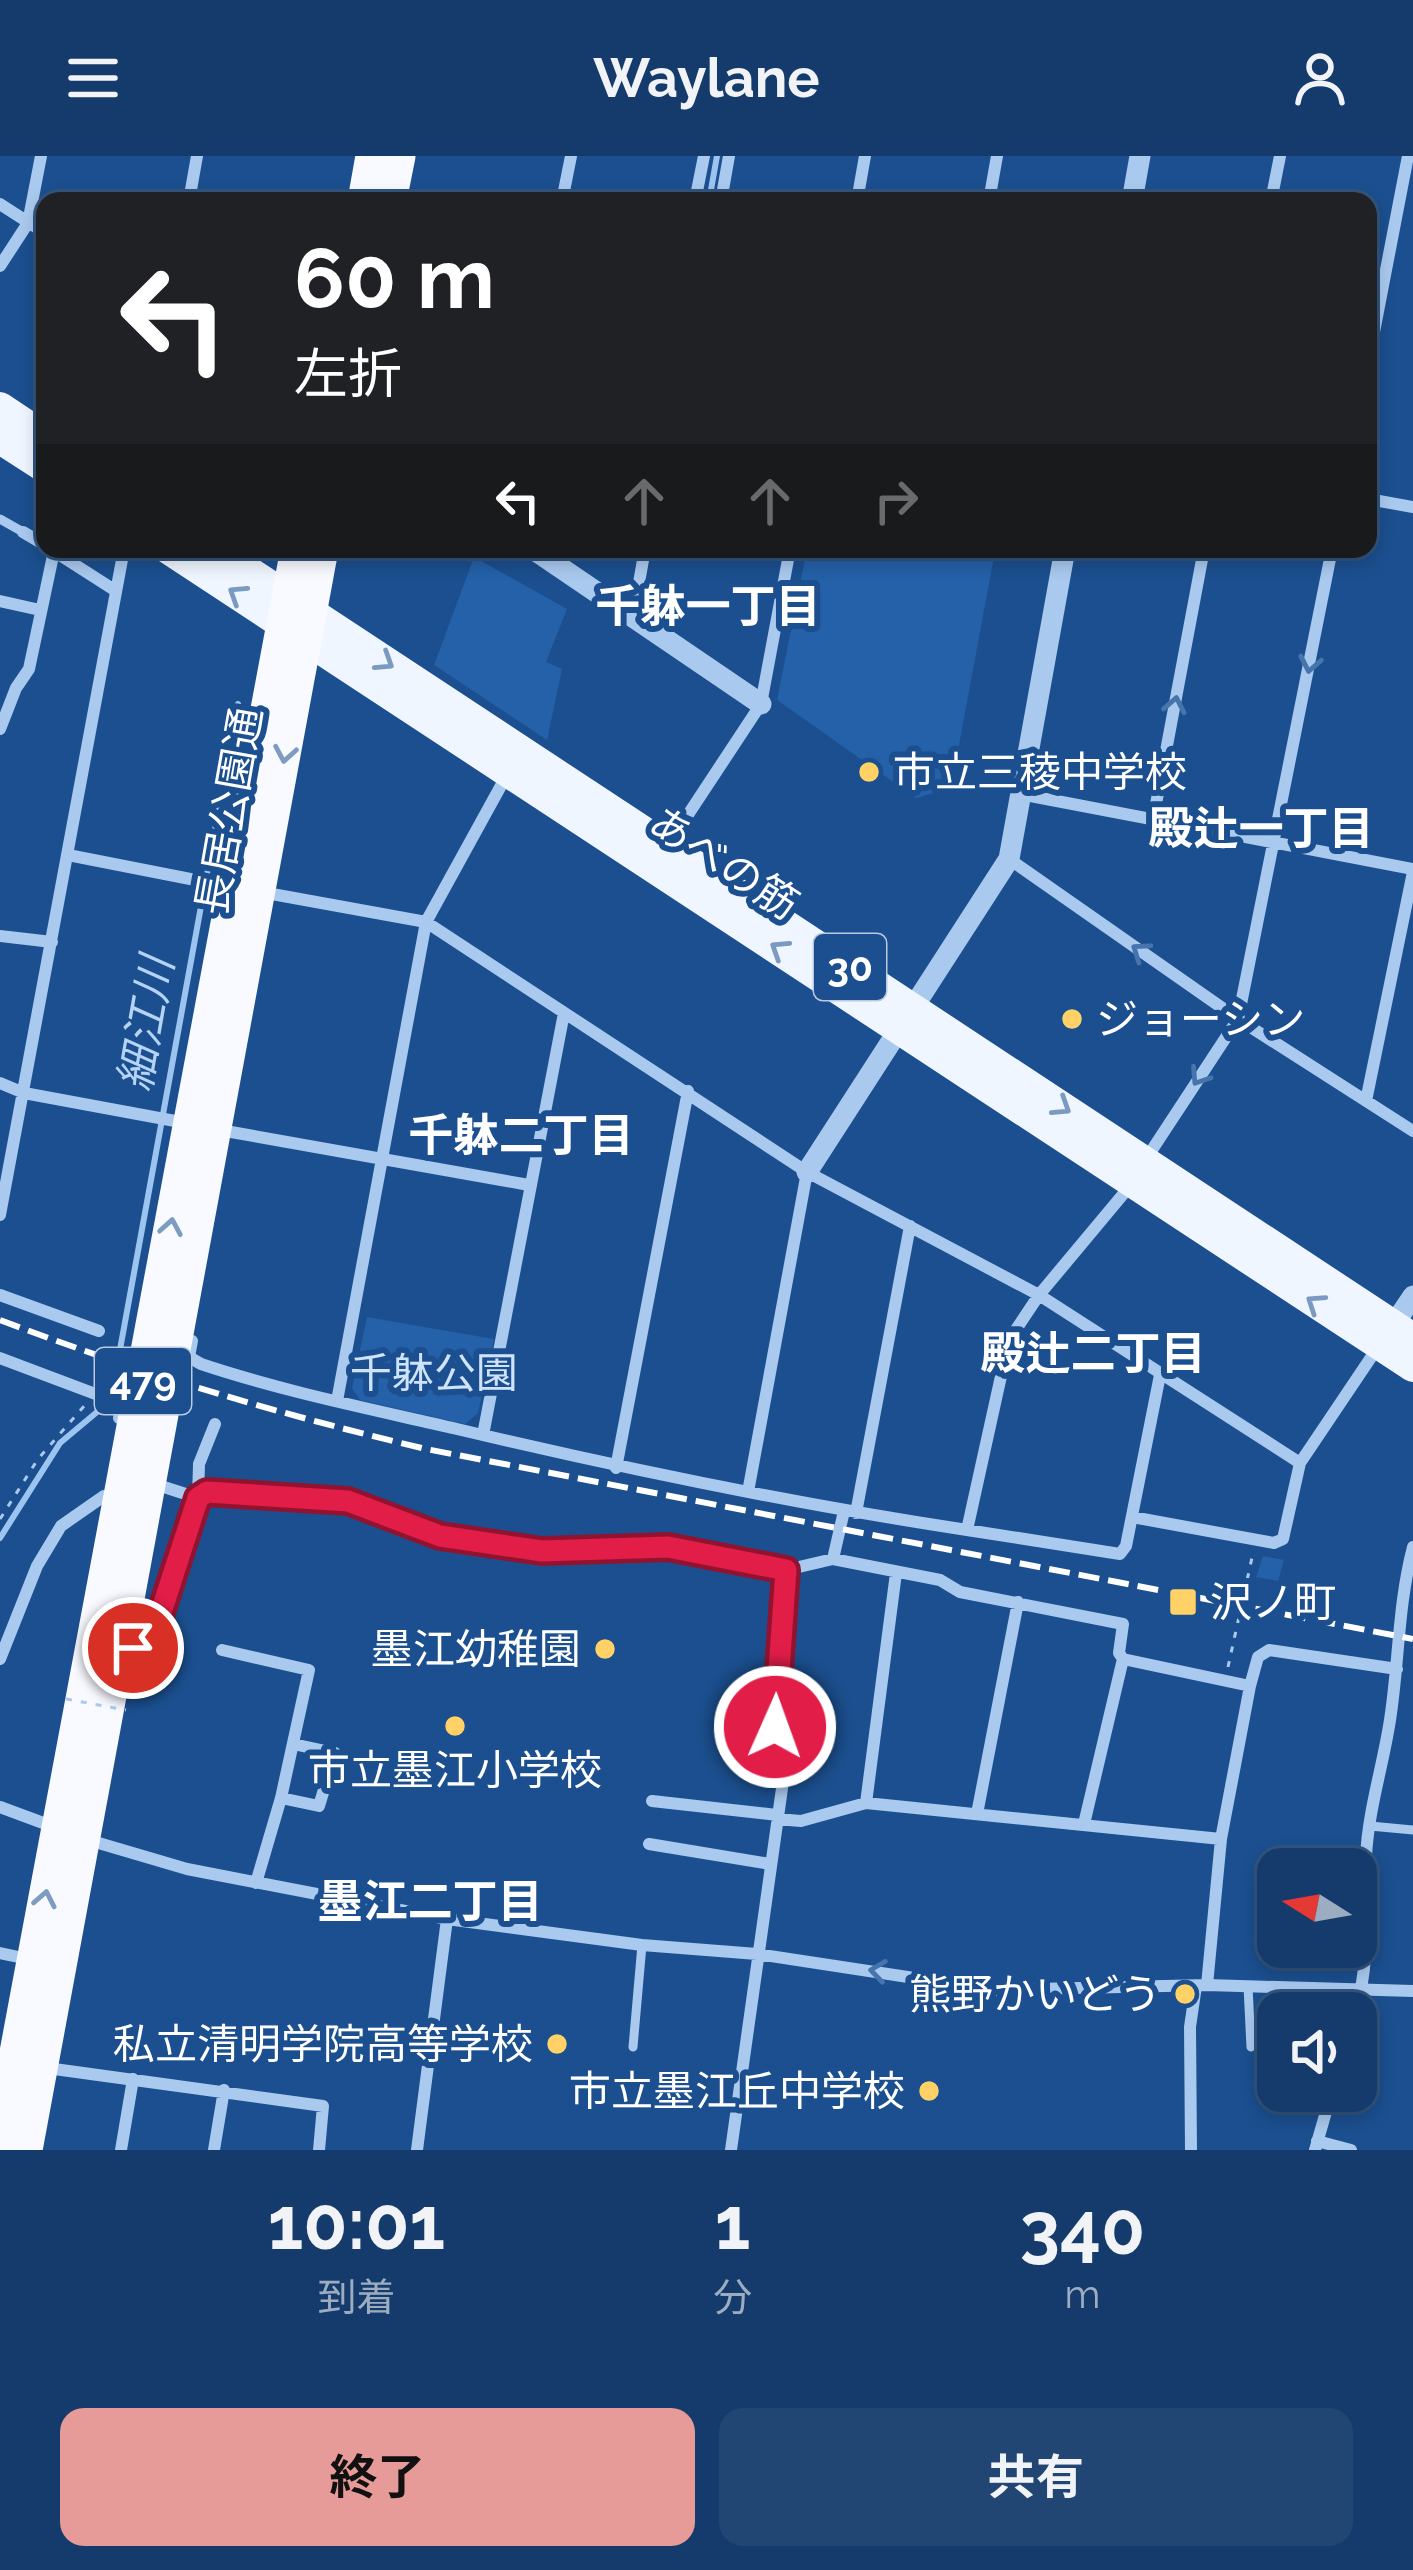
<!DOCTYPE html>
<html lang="ja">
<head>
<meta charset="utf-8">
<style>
	body { margin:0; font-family:Raleway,"Noto Sans JP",sans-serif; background:#214673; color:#f1f3f6; height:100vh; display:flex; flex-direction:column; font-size:45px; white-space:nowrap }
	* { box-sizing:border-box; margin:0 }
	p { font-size:39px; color:#9dadc1 }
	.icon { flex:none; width:66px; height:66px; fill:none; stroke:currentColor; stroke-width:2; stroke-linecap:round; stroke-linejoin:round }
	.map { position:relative; height:1994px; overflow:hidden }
	.panel { display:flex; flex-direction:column; background:#143b6b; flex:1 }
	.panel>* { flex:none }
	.top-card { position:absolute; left:36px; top:36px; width:1341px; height:366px; border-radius:24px; box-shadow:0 6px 18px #0003,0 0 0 3px #33557e; background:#202124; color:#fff; overflow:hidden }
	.needle { width:78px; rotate:281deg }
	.tools { position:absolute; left:1257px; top:1692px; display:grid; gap:24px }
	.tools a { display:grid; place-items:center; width:120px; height:120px; border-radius:24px; background:#143b6b; box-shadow:0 6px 18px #0003,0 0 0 3px #33557e; font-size:60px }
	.pin { position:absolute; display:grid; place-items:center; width:102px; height:102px; color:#fff; margin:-51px; border:6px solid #fff; border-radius:50%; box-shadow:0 3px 12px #0007 }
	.me { position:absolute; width:132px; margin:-66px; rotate:2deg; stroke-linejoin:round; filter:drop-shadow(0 0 9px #0008) }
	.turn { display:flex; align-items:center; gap:42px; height:252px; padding:0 60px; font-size:54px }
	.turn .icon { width:156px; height:156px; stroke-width:2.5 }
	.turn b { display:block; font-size:84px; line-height:102px }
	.lanes { display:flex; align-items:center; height:114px; padding:0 60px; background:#0003; justify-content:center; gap:60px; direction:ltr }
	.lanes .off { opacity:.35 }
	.eta { display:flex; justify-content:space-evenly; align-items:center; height:204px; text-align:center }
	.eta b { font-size:72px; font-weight:700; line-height:84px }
	.button { display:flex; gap:24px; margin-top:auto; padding:24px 60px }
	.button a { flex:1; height:138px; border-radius:24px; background:#e69b98; color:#111; font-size:48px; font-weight:700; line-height:138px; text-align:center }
	.button a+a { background:#214673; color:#f1f3f6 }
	header { display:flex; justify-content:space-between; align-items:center; height:156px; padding:0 60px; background:#143b6b; font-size:54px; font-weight:700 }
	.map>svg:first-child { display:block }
	.green { fill:#2461a8 }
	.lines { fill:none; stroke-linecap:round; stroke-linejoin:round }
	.stream { stroke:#9cc4f0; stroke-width:6 }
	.path { stroke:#a9c9ee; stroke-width:3; stroke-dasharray:6 9; stroke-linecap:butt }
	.service { stroke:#a9c9ee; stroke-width:9 }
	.minor { stroke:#a9c9ee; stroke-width:12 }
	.tertiary { stroke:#a9c9ee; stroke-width:21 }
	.primary { stroke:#f0f6ff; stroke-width:30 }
	.trunk { stroke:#f8faff; stroke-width:33 }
	.rail { stroke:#fff; stroke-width:6; stroke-dasharray:21 9; stroke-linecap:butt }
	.path-bridge { stroke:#a9c9ee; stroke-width:3; stroke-dasharray:6 9; stroke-linecap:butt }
	.oneway { stroke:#7b9ac1 }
	.oneway2 { stroke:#4674ac }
	.oneway3 { stroke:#7e9cc1 }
	.route-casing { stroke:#92132f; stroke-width:30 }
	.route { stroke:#e11d48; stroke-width:21 }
	.poi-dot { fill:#ffd166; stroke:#1b4f8f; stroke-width:4.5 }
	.labels { text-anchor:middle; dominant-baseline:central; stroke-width:12; stroke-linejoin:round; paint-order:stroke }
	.shield { fill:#1b4f8f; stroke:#bbcadd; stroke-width:3 }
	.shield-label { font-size:39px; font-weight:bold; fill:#fff }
	.poi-label { font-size:42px; fill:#fff; stroke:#1b4f8f; text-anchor:end }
	.street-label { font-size:42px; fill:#fff; stroke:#1b4f8f }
	.park-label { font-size:42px; fill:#cfe3fa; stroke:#1b4f8f }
	.neighbourhood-label { font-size:45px; font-weight:bold; fill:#fff; stroke:#1b4f8f }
	.water-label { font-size:45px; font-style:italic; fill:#b5d3f5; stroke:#1b4f8f }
</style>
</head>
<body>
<header><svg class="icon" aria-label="menu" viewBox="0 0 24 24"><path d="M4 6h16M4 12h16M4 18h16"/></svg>Waylane<svg class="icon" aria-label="person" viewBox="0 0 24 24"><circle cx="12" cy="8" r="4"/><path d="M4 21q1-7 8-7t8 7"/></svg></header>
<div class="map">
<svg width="1413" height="1994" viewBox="0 0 1413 1994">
	<rect width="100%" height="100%" fill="#1b4f8f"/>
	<!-- green -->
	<path class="green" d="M 807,393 L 955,393 L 994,401 L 951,632 L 916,642 L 777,544 Z
		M 474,401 L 567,453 L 546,506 L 562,513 L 547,584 L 434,509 Z
		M 367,1161 L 494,1183 L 478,1257 L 465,1268 L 360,1244 L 352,1232 Z
		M 1263,1400 L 1284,1404 L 1278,1425 L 1256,1421 Z"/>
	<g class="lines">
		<!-- stream -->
		<path class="stream" d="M 709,45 L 717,0
			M 119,1199 L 238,548
			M 0,1382 L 60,1287 L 97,1256"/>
		<!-- path -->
		<path class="path" d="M 0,1363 L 38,1303 L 85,1249
			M 1228,1511 L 1253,1397"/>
		<!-- service -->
		<path class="service" d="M 0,363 L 23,376
			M 1370,1670 L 1413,1674
			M 1248,1830 L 1251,1891
			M 633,1891 L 642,1789"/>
		<!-- minor -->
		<path class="minor" d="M 189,45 L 197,0
			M 562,45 L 571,0
			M 695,45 L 704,0
			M 721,45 L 729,0
			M 857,45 L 865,0
			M 989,45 L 997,0
			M 1271,45 L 1280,0
			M 0,48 L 45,77
			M 0,110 L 28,67 L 41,0
			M 1368,207 L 1408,0
			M 1368,343 L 1413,351
			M 23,376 L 45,389
			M 52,394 L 116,435
			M 0,445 L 40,454
			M 633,460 L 645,393
			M 0,573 L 16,532 L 29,513 L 54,395
			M 1020,638 L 1413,713
			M 1153,664 L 1204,393
			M 668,689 L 761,548 L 790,393
			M 68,699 L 231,731
			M 1009,703 L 1238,863 L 1413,975
			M 261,736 L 426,766 L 807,1016 L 1039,1139 L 1300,1307
			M 0,780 L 52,786
			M 0,927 L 24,937 L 186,967
			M 1366,945 L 1413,716
			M 231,976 L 529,1029
			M 1146,1003 L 1238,863 L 1332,393
			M 1130,1030 L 1039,1139 L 1009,1184 L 967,1374 L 1120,1398 L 1126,1390 L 1160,1219
			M 0,1059 L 124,393
			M 0,1139 L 99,1175
			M 192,1185 L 189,1201 L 201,1208 C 285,1236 371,1253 457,1273 C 626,1313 795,1348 967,1374
			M 0,1202 L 122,1248 L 119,1262
			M 337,1245 L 426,766 L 508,617
			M 483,1279 L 564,857
			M 616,1312 L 688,935
			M 164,1331 L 198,1342 L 207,1336 L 348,1345 L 440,1380 L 542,1395 L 668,1391 L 786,1414 L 833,1403 L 940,1424 L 960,1436 L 1123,1468 L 1119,1497 L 1123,1503 L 1250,1530 L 1258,1501 L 1269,1494 L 1397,1513
			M 748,1336 L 807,1016
			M 856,1357 L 910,1070
			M 1132,1361 L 1274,1387 L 1283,1383 L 1300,1307 L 1378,1191
			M 833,1403 L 844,1355
			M 222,1494 L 309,1514 L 281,1642 L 256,1727
			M 124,1495 L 144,1494 L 152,1484 L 187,1384 L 198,1342 L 199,1308 L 215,1268
			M 0,1503 L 37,1410 L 61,1370 L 104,1340
			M 281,1642 L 319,1650 L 335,1597 L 293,1588
			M 652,1645 L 777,1659
			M 866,1647 L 896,1417
			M 0,1651 L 54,1671
			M 977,1658 L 1018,1446
			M 777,1663 L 801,1665 L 866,1647 L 1221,1683
			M 1084,1668 L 1123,1503
			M 85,1683 L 187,1713 L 447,1763 L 642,1789 L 757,1798 L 993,1834 L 1207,1829 L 1413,1835
			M 649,1688 L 770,1708
			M 0,1797 L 28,1803
			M 1207,1829 L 1221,1683 L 1250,1530
			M 1355,1857 C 1371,1805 1365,1754 1366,1701 C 1368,1655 1383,1610 1390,1564 C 1399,1506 1398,1448 1413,1391
			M 47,1912 L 323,1950 L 319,1994
			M 1317,1985 L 1351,1994
			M 121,1994 L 133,1923
			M 214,1994 L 224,1934
			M 417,1994 L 447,1763
			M 731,1994 L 787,1597 L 775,1571 L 786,1414
			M 1191,1994 L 1190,1871 L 1196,1830
			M 1315,1994 L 1332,1935"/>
		<!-- tertiary -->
		<path class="tertiary" d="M 1132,45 L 1140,0
			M 533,393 L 761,548
			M 807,1016 L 1009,703 L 1065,393
			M 1386,1180 L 1413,1140"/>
		<!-- primary -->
		<path class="primary" d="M 0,251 L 45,281
			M 0,283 L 45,312
			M 168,393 L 1413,1211
			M 215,393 L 1413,1182"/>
		<!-- trunk -->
		<path class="trunk" d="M 364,45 L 372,0
			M 390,45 L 399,0
			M 0,1982 L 297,393
			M 26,1994 L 322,393"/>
		<!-- rail -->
		<path class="rail" d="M 0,1164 C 139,1217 282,1259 426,1293 L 1413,1483"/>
		<!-- path-bridge -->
		<path class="path-bridge" d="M 66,1543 L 126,1554"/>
	</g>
	<!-- one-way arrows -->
	<defs><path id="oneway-chevron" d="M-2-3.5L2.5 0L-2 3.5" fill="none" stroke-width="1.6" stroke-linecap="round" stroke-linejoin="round" transform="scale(3)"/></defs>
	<g class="oneway">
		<use href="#oneway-chevron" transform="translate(237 438) rotate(-147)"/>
		<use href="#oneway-chevron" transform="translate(385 506) rotate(33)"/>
		<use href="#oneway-chevron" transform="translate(779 793) rotate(-147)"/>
		<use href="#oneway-chevron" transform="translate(1062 951) rotate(33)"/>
		<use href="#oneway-chevron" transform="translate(1315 1147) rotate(-146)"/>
	</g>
	<g class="oneway2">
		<use href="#oneway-chevron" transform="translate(1310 508) rotate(101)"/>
		<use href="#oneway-chevron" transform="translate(1175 549) rotate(-79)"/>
		<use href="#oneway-chevron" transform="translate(1140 795) rotate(-145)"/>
		<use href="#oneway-chevron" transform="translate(1199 921) rotate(123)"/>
		<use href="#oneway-chevron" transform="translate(878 1815) rotate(-172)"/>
	</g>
	<g class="oneway3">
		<use href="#oneway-chevron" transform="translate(285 598) rotate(100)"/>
		<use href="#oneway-chevron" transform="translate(171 1071) rotate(-80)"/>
		<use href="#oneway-chevron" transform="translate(45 1743) rotate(-79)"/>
	</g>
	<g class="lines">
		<!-- route casing -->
		<g class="route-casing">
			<path id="route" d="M 133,1492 L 144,1493 L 152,1484 L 198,1342 L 207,1336 L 348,1345 L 440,1380 L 542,1395 L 668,1391 L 786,1414 L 775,1571"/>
		</g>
		<!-- route -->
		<use href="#route" class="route"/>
	</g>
	<!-- markers -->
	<g class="poi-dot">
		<circle cx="869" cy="616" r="12"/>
		<circle cx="1072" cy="863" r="12"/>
		<rect x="1168" y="1431" width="30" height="30" rx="6"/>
		<circle cx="605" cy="1493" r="12"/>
		<circle cx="455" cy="1570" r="12"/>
		<circle cx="1185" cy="1838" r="12"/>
		<circle cx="557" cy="1888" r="12"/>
		<circle cx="929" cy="1935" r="12"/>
	</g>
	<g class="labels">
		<!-- shield labels -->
		<g class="shield">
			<rect x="814" y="778" width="72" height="66" rx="9"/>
			<rect x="95" y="1192" width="96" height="66" rx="9"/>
		</g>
		<g class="shield-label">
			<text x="850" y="811">30</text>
			<text x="143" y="1225">479</text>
		</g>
		<!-- poi labels -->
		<g class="poi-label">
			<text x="893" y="616" text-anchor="start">市立三稜中学校</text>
			<text x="1096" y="863" text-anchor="start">ジョーシン</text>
			<text x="1210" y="1446" text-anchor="start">沢ノ町</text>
			<text x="581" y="1493">墨江幼稚園</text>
			<text x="455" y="1614" text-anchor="middle">市立墨江小学校</text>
			<text x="1161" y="1838">熊野かいどう</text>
			<text x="533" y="1888">私立清明学院高等学校</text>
			<text x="905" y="1935">市立墨江丘中学校</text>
		</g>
		<!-- street labels -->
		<g class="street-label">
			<text transform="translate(229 655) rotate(-80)">長居公園通</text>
			<text transform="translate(724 707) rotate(33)">あべの筋</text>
		</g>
		<!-- park labels -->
		<g class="park-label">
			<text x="434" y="1217">千躰公園</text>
		</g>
		<!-- neighbourhood labels -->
		<g class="neighbourhood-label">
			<text x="708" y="450">千躰一丁目</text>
			<text x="1261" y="672">殿辻一丁目</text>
			<text x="521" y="979">千躰二丁目</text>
			<text x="1093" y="1197">殿辻二丁目</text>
			<text x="430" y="1745">墨江二丁目</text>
		</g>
		<!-- water labels -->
		<g class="water-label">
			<text transform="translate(146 868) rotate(-80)">細江川</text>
		</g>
	</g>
</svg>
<div class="tools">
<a><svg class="needle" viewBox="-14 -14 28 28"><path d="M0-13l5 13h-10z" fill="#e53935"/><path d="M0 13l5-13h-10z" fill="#9dadc1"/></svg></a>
<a><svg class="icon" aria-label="sound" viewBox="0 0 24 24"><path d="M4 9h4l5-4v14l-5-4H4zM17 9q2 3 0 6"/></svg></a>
</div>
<div class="pin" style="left:133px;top:1492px;background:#d93025"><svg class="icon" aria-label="arrive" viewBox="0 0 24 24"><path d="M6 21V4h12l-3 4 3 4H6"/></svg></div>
<svg class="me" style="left:775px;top:1571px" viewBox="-20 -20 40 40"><circle r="17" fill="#e11d48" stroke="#fff" stroke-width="3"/><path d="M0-11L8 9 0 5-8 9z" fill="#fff"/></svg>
<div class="top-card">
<div class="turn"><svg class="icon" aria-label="left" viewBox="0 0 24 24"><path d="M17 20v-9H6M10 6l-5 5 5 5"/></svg><div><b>60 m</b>左折</div></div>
<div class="lanes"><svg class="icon" aria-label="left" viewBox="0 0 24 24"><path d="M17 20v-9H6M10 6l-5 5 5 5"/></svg><svg class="icon off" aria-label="ahead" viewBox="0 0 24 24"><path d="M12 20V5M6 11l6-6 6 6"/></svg><svg class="icon off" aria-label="ahead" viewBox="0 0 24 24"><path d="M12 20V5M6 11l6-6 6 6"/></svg><svg class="icon off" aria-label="right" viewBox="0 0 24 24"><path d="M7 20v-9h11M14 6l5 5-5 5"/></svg></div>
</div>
</div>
<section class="panel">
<div class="eta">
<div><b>10:01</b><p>到着</p></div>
<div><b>1</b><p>分</p></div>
<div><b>340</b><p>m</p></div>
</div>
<div class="button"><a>終了</a><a>共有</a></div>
</section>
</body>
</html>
